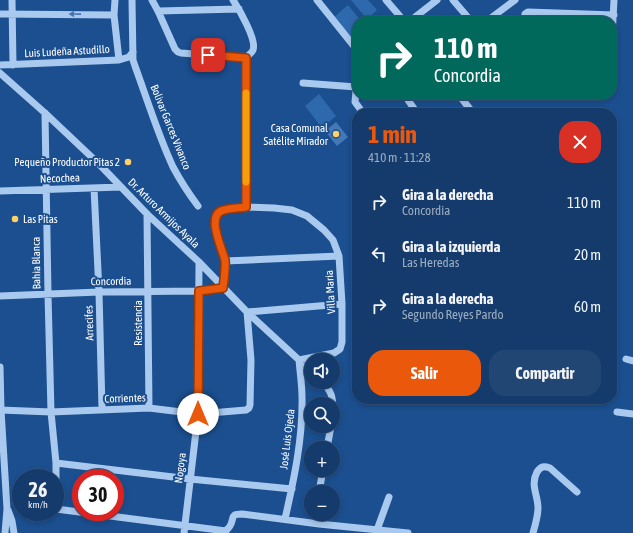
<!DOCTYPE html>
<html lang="es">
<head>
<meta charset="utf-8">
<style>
	body { margin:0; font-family:"Asap Condensed",sans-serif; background:#214673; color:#f1f3f6; height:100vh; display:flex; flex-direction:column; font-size:15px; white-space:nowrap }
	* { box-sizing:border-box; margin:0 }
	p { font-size:13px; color:#9dadc1 }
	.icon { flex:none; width:22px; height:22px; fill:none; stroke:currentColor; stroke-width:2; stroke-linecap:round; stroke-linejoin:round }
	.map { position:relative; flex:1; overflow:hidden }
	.sheet { position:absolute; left:352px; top:108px; width:265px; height:296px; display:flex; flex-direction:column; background:#143b6b; border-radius:16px; box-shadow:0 2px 6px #0003,0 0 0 1px #33557e }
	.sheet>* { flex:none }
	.top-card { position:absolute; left:352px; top:16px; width:265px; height:84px; border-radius:16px; box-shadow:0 2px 6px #0003,0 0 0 1px #33557e; background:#00695c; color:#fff; overflow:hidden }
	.controls { position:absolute; left:304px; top:353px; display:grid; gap:8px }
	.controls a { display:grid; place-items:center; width:36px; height:36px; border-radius:50%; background:#143b6b; box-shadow:0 2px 6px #0003,0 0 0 1px #33557e; font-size:20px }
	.speed { position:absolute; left:12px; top:469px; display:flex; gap:8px; font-size:20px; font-weight:700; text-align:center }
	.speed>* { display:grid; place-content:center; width:52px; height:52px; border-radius:50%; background:#143b6b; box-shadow:0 2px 6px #0003,0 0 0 1px #33557e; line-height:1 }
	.speed small { font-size:10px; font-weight:400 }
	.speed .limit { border:6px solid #d22; background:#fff; color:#111 }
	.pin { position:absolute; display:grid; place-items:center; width:34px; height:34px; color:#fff; margin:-17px; border-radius:8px; box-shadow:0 2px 6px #0006 }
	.me { position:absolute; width:44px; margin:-22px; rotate:0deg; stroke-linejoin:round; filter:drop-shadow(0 0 3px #0008) }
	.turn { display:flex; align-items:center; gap:14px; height:84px; padding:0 16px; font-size:18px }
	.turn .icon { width:52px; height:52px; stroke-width:2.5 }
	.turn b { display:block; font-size:28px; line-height:34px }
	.round { display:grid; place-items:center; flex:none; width:42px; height:42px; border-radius:16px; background:#214673 }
	.head { display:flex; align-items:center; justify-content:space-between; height:68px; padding:0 16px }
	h1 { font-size:24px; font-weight:700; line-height:30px; color:#ea580c }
	.cta { display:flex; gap:8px; margin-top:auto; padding:8px 16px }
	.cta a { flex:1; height:46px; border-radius:16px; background:#ea580c; color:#fff; font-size:16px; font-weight:700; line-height:46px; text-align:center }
	.cta a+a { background:#214673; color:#f1f3f6 }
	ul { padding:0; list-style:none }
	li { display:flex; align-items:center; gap:12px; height:52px; padding:0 16px }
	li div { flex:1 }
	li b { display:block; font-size:15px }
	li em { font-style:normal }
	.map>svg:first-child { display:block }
	.green { fill:#2e69ad }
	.building { fill:#4478b7 }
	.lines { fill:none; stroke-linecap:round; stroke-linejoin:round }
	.minor { stroke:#a9c9ee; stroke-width:7 }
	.oneway { fill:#4674ac }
	.route-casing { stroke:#983908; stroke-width:10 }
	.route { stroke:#ea580c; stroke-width:7 }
	.slow { stroke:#f59e0b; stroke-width:7 }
	.poi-dot { fill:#ffd166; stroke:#1b4f8f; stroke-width:1.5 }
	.labels { text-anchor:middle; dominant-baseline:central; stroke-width:4; stroke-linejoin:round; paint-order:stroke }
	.street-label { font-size:11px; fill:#fff; stroke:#1b4f8f }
	.poi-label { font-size:11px; fill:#fff; stroke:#1b4f8f; text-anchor:end }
</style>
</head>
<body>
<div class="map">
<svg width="633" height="533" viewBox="0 0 633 533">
	<rect width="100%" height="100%" fill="#1b4f8f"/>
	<!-- green -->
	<path class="green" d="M 351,0 L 368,0 L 377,10 L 367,19 Z
		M 348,5 L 361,21 L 357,21 L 357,44 L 333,18 Z
		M 319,94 L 336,116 L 322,128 L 305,106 Z"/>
	<!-- building -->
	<path class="building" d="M 336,122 L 348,137 L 337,146 L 325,131 Z"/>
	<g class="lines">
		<!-- minor -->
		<path class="minor" d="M 12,0 L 13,65
			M 115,0 L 114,15 L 119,60
			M 132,0 L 133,60 L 135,66 C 147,99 158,135 173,167 C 180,180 189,194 198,206
			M 152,0 L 158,11 L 175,49 L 178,52 L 181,53 L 246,58
			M 233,0 C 239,9 257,40 253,50 C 252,53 248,55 246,58
			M 317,0 L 357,50
			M 386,0 L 404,21
			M 453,0 L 471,21
			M 158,11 L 239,9
			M 0,14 L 114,15
			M 410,21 L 437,0
			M 487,21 L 515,0
			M 524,21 L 525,14 L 528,12 L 614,15
			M 612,37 L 614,0
			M 0,65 L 119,60 L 129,57 L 133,52
			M 0,73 L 45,113 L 100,165 L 147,214 L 199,262 L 247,312 L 311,371
			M 357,80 L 355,102 L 363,113
			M 303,83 L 356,87
			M 414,95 L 408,100 L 417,113
			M 459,95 L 473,113
			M 45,113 L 48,294 L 51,412 L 56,463 L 56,509 L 226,531 C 226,530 230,527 230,526 C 235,518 229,514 242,514 L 319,524 L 408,533
			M 94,188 L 99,292 L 102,409
			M 0,191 L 121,187
			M 246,207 L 246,58
			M 147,214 L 149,408
			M 225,261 L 339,256
			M 0,296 L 99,292 L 199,291 L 223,288 L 225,261 L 215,228 L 215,222 L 217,214 L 223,210 L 246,207 L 274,208 L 292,210 L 307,216 L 324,230 L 333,240 L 339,256 L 342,304 L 342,342 L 340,349 L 334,353 L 299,360 C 300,372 302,385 302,397 C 303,438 294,479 285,519
			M 626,359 L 633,361
			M 0,367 L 1,410 L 7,509 L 5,533
			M 322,382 C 332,391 333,398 333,411
			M 0,410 L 51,412 L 149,408 L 198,414 L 246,410 L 249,408 L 250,405 L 251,360 L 247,312 L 342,304
			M 617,412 L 633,414
			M 327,448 L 331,426
			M 56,463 L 190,479 L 292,489
			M 319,492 L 323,470
			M 8,510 L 12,521 L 14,533
			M 377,530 L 389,497
			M 184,533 L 198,414 L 199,262
			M 533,533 C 535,526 538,516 538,508 C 538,495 530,485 537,472 C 541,466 544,466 550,468 L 577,492"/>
	</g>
	<!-- one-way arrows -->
	<defs><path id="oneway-solid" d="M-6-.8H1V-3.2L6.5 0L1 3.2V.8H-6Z"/></defs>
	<use class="oneway" href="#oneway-solid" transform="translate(75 14) rotate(-179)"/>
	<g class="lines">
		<!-- route casing -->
		<g class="route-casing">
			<path id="route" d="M 198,414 L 199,291 L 223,288 C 224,279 226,268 225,260 C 222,248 205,214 224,210 C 231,208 239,208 246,207 L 246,58 L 208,55"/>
		</g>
		<!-- route -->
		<use href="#route" class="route"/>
		<!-- slow -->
		<path class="slow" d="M 246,182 L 246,93"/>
	</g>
	<!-- markers -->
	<g class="poi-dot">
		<circle cx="336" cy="134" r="4"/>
		<circle cx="128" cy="162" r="4"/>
		<circle cx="15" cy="219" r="4"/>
	</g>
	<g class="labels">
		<!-- street labels -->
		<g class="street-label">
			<text transform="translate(67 51) rotate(-3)">Luis Ludeña Astudillo</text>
			<text transform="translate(171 127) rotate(68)">Bolivar Garces Vivanco</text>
			<text transform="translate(60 178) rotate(-2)">Necochea</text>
			<text transform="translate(164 213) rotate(44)">Dr. Arturo Armijos Ayala</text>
			<text transform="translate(36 263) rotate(-91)">Bahia Blanca</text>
			<text transform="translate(111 281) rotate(-1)">Concordia</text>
			<text transform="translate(330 292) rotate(-93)">Villa Maria</text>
			<text transform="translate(89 323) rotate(-92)">Arrecifes</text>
			<text transform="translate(138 323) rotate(-90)">Resistencia</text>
			<text transform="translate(125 398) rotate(-2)">Corrientes</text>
			<text transform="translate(287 439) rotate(-83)">José Luis Ojeda</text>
			<text transform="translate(180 468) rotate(-83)">Nogoya</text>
		</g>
		<!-- poi labels -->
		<g class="poi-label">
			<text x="328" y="128">Casa Comunal<tspan x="328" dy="13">Satélite Mirador</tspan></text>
			<text x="120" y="162">Pequeño Productor Pitas 2</text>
			<text x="23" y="219" text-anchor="start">Las Pitas</text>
		</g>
	</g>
</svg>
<div class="controls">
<a><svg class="icon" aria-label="sound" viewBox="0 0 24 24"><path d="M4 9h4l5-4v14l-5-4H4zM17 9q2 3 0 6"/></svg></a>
<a><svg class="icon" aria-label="search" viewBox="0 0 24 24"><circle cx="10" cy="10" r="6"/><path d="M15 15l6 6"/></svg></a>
<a>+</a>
<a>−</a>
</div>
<div class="speed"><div>26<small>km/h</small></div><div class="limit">30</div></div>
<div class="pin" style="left:208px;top:55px;background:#d93025"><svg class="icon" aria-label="arrive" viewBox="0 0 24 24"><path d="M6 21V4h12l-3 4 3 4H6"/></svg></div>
<svg class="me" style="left:198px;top:414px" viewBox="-20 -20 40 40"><circle r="19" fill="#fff"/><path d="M0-13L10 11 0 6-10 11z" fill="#ea580c"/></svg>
<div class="top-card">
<div class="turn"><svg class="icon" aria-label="right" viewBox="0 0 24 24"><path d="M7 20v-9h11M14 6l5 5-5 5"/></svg><div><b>110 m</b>Concordia</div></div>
</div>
<section class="sheet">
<div class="head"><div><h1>1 min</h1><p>410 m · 11:28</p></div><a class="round" style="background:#d93025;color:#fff"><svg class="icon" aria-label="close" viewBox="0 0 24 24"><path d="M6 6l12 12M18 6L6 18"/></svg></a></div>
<ul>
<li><svg class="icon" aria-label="right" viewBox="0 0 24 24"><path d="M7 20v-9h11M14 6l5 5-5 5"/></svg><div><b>Gira a la derecha</b><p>Concordia</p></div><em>110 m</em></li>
<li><svg class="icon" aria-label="left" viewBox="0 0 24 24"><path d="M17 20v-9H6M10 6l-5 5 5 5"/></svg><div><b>Gira a la izquierda</b><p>Las Heredas</p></div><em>20 m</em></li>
<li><svg class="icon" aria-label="right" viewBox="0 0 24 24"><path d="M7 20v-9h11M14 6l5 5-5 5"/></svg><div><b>Gira a la derecha</b><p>Segundo Reyes Pardo</p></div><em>60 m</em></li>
</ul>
<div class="cta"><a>Salir</a><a>Compartir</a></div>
</section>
</div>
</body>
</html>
